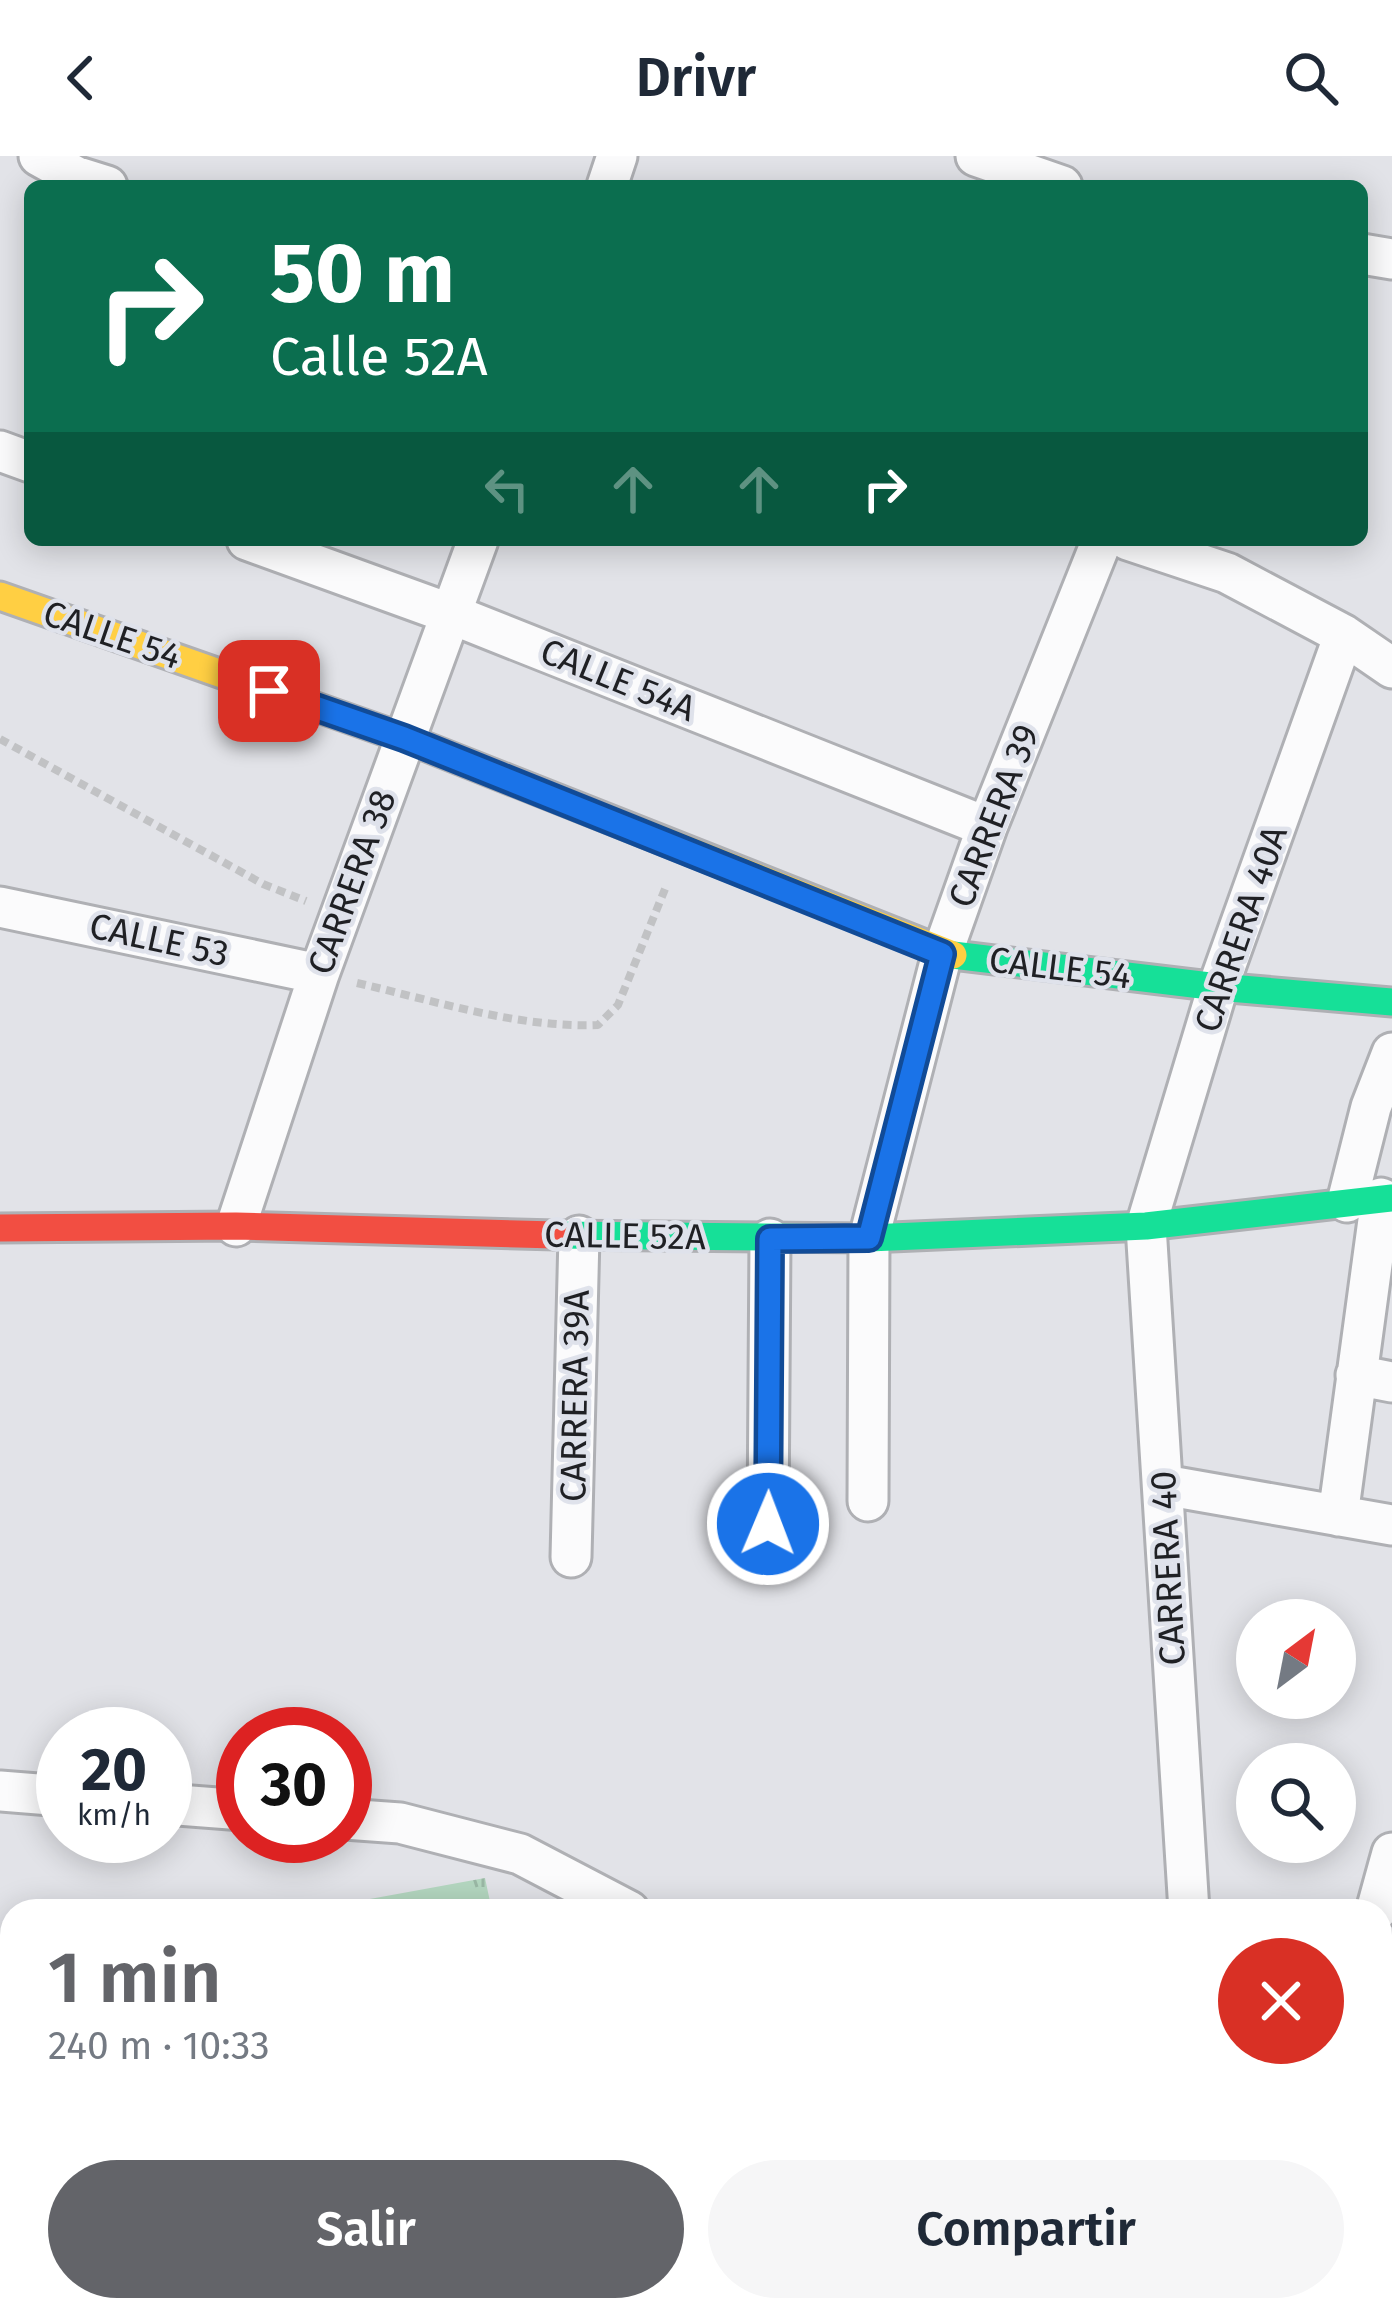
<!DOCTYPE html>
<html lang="es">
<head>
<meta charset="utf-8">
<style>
	body { margin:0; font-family:"Fira Sans",sans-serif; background:#f6f6f7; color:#1f2937; height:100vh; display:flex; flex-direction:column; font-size:45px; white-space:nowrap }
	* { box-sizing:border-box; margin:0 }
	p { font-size:39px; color:#747a83 }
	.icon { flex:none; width:66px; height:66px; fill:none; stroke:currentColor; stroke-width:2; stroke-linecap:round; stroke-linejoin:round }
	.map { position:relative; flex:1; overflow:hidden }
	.side { position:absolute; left:0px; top:1743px; width:1392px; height:423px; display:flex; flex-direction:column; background:#fff; border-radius:36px 36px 0 0; box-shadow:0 6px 30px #0003 }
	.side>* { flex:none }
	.hud { position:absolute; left:24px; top:24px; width:1344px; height:366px; border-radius:18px; box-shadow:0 6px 30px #0003; background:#0b6e4f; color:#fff; overflow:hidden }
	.needle { width:78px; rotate:32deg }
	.buttons { position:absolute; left:1236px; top:1443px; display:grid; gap:24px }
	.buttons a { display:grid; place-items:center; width:120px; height:120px; border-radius:50%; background:#fff; box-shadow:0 6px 30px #0003; font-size:60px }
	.speed { position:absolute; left:36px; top:1551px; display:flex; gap:24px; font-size:60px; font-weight:700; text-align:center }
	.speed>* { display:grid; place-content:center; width:156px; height:156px; border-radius:50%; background:#fff; box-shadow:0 6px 30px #0003; line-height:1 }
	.speed small { font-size:30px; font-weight:400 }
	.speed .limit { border:18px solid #d22; background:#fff; color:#111 }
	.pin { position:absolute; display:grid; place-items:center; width:102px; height:102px; color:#fff; margin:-51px; border-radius:24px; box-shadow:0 6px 18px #0006 }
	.me { position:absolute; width:132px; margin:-66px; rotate:1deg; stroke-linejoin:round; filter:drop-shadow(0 0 9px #0008) }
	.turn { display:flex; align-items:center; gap:42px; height:252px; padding:0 48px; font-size:54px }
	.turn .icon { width:156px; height:156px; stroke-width:2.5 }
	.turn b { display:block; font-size:84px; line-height:102px }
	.lanes { display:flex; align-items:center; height:114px; padding:0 48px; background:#0003; justify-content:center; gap:60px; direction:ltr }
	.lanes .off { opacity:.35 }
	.round { display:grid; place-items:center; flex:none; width:126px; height:126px; border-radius:63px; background:#f6f6f7 }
	.headline { display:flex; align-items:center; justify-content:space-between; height:204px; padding:0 48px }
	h1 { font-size:72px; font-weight:600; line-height:90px; color:#636469 }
	.primary-button { display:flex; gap:24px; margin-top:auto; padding:24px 48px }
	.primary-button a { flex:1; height:138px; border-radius:72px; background:#636469; color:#fff; font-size:48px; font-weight:600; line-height:138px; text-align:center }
	.primary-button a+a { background:#f6f6f7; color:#1f2937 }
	header { display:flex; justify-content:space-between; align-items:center; height:156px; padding:0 48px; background:#fff; font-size:54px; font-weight:600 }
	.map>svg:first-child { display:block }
	.grass { fill:url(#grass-tufts) }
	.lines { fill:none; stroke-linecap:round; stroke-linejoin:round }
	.street-casing { stroke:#afb0b4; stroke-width:45 }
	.fast-casing { stroke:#afb0b4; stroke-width:33 }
	.slow-casing { stroke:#afb0b4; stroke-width:33 }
	.jam-casing { stroke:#afb0b4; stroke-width:33 }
	.path { stroke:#c1c2c4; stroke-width:8; stroke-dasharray:9 6; stroke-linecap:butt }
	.street { stroke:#fbfbfc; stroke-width:39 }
	.fast { stroke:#16e098; stroke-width:27 }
	.slow { stroke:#ffcf43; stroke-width:27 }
	.jam { stroke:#f24e42; stroke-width:27 }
	.route-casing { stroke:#114b97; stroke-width:30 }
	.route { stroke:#1a73e8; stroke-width:21 }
	.labels { text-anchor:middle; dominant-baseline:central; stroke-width:9; stroke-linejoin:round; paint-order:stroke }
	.street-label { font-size:36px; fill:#1f2024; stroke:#dfe2eb }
</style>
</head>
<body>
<header><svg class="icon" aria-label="back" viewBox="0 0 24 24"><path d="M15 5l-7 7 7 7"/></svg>Drivr<svg class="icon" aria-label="search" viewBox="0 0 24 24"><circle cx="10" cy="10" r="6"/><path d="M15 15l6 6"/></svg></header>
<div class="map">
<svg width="1392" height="2165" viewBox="0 0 1392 2165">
	<defs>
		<pattern id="grass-tufts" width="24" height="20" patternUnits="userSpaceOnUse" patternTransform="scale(3)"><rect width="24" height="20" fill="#b4d7c0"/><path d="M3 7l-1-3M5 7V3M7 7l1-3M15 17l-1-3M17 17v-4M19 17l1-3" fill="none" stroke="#9ab8a5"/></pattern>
	</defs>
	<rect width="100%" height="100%" fill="#e2e3e8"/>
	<!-- grass -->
	<path class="grass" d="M 485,1722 L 492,1755 L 304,1755 Z
		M 12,1809 L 12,2154 L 575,2154 L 578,2165 L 0,2165 L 0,1811 Z"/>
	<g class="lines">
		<!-- street casing -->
		<g class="street-casing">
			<path id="street" d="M 39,0 L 75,20 L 107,30
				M 976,0 L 1062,30
				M 607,30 L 617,0
				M 1362,98 L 1392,103
				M 0,295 L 30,306
				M 247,384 L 451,458 L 987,671
				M 1128,384 L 1227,417 L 1344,479 L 1392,512
				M 0,751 L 319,818
				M 1347,1046 L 1371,951 L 1392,897
				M 236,1070 L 319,818 L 478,384
				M 1356,1219 L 1392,1226
				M 1164,1329 L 1392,1369
				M 868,1345 L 869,1082 L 942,798 L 987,671 L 1102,384
				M 1338,1360 L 1381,1042
				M 768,1368 L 770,1083
				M 571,1401 L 579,1080
				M 0,1635 L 63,1640
				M 165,1648 L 243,1654
				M 345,1663 L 400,1667 L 520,1698 L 629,1755
				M 1189,1755 L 1146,1070 L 1218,831 L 1344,479
				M 1376,1755 L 1392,1697
				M 1380,2002 L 1392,2032
				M 853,2154 L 854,2165
				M 1339,2154 L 1344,2165"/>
		</g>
		<!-- fast casing -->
		<g class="fast-casing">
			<path id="fast" d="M 953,799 L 1218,831 L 1392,846
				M 556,1079 L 869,1082 L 1146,1070 L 1392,1042"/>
		</g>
		<!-- slow casing -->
		<g class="slow-casing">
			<path id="slow" d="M 0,440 L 404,582 L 953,799"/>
		</g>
		<!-- jam casing -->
		<g class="jam-casing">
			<path id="jam" d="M 0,1072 L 236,1070 L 556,1079"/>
		</g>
		<!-- path -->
		<path class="path" d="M 0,583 L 263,728 L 306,745
			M 357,827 C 436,845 517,872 598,869 L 618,849 L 665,733"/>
		<!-- street -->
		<use href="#street" class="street"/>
		<!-- fast -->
		<use href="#fast" class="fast"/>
		<!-- slow -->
		<use href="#slow" class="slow"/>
		<!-- jam -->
		<use href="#jam" class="jam"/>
	</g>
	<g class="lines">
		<!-- route casing -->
		<g class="route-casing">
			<path id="route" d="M 269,535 L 404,582 L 942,798 L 869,1082 L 770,1083 L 768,1368"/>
		</g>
		<!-- route -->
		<use href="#route" class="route"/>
	</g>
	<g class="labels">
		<!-- street labels -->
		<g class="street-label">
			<text transform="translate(112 479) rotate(19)">CALLE 54</text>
			<text transform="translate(618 524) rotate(22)">CALLE 54A</text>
			<text transform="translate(994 660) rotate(-69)">CARRERA 39</text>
			<text transform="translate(352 726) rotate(-70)">CARRERA 38</text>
			<text transform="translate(1241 773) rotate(-71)">CARRERA 40A</text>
			<text transform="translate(159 784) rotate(12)">CALLE 53</text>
			<text transform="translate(1060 812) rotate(7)">CALLE 54</text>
			<text transform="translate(625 1080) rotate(1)">CALLE 52A</text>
			<text transform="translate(575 1240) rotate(-89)">CARRERA 39A</text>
			<text transform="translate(1168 1412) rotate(-93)">CARRERA 40</text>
		</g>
	</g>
</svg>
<div class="buttons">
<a><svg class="needle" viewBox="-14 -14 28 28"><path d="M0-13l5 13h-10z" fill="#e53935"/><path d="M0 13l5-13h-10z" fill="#747a83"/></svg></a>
<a><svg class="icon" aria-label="search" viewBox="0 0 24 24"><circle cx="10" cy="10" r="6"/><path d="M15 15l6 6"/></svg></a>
</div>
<div class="speed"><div>20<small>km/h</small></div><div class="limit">30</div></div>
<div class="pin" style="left:269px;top:535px;background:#d93025"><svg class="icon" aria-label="arrive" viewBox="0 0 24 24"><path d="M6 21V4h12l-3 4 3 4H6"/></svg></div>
<svg class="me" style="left:768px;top:1368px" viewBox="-20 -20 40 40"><circle r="17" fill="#1a73e8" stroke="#fff" stroke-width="3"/><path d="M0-11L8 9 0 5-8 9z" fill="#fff"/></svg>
<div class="hud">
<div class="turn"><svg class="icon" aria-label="right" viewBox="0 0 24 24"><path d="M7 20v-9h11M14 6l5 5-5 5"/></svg><div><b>50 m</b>Calle 52A</div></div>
<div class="lanes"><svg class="icon off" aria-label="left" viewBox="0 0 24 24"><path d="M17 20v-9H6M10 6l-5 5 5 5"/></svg><svg class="icon off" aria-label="ahead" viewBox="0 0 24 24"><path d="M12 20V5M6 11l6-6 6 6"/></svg><svg class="icon off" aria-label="ahead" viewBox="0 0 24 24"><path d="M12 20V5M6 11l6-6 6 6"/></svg><svg class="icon" aria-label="right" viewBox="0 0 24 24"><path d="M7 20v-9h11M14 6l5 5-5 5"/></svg></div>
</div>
<section class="side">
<div class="headline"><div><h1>1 min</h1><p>240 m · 10:33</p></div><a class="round" style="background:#d93025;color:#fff"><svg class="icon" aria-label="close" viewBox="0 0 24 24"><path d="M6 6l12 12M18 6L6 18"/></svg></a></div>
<div class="primary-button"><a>Salir</a><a>Compartir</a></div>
</section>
</div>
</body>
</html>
